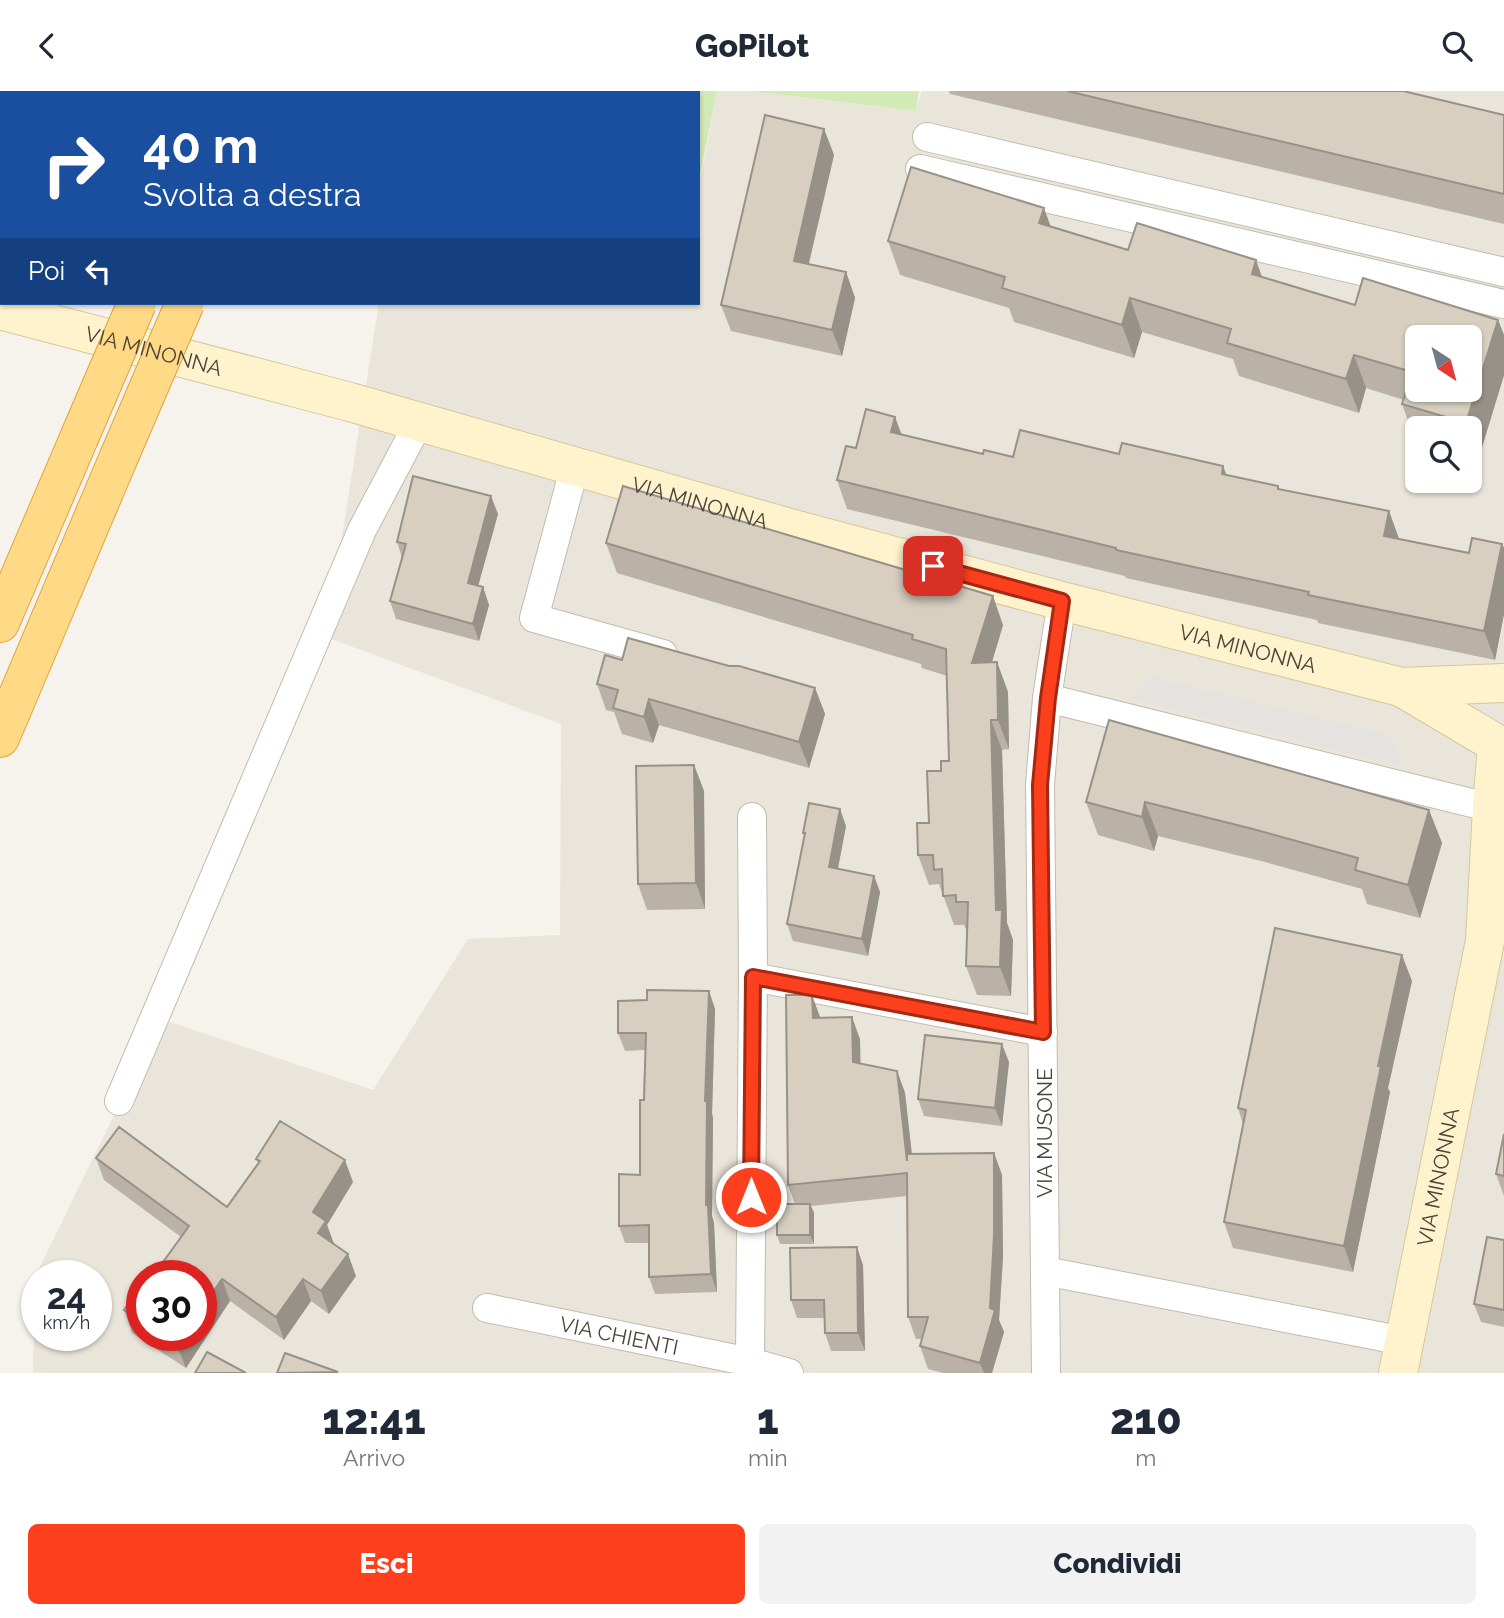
<!DOCTYPE html>
<html lang="it">
<head>
<meta charset="utf-8">
<style>
	body { margin:0; font-family:Raleway,sans-serif; background:#f2f2f3; color:#1f2937; height:100vh; display:flex; flex-direction:column; font-size:26px; white-space:nowrap }
	* { box-sizing:border-box; margin:0 }
	p { font-size:23px; color:#747a83 }
	.icon { flex:none; width:38px; height:38px; fill:none; stroke:currentColor; stroke-width:2; stroke-linecap:round; stroke-linejoin:round }
	.map { position:relative; height:1282px; overflow:hidden }
	.details { display:flex; flex-direction:column; background:#fff; flex:1 }
	.details>* { flex:none }
	.hud { position:absolute; left:0px; top:0px; width:700px; height:214px; box-shadow:0 2px 5px #0004; background:#1a4fa0; color:#fff; overflow:hidden }
	.needle { width:46px; rotate:144deg }
	.controls { position:absolute; left:1405px; top:234px; display:grid; gap:14px }
	.controls a { display:grid; place-items:center; width:77px; height:77px; border-radius:10px; background:#fff; box-shadow:0 2px 5px #0004; font-size:35px }
	.speed { position:absolute; left:21px; top:1169px; display:flex; gap:14px; font-size:35px; font-weight:700; text-align:center }
	.speed>* { display:grid; place-content:center; width:91px; height:91px; border-radius:50%; background:#fff; box-shadow:0 2px 5px #0004; line-height:1 }
	.speed small { font-size:18px; font-weight:400 }
	.speed .limit { border:10px solid #d22; background:#fff; color:#111 }
	.pin { position:absolute; display:grid; place-items:center; width:60px; height:60px; color:#fff; margin:-30px; border-radius:14px; box-shadow:0 4px 10px #0006 }
	.me { position:absolute; width:77px; margin:-38px; rotate:0deg; stroke-linejoin:round; filter:drop-shadow(0 0 5px #0008) }
	.turn { display:flex; align-items:center; gap:24px; height:147px; padding:0 28px; font-size:32px }
	.turn .icon { width:91px; height:91px; stroke-width:2.5 }
	.turn b { display:block; font-size:49px; line-height:60px }
	.then { display:flex; align-items:center; height:66px; padding:0 28px; background:#0003; gap:14px; font-size:26px }
	.eta { display:flex; justify-content:space-evenly; align-items:center; height:119px; text-align:center }
	.eta b { font-size:42px; font-weight:800; line-height:49px }
	.primary-button { display:flex; gap:14px; margin-top:auto; padding:14px 28px }
	.primary-button a { flex:1; height:80px; border-radius:10px; background:#fc3f1d; color:#fff; font-size:28px; font-weight:800; line-height:80px; text-align:center }
	.primary-button a+a { background:#f2f2f3; color:#1f2937 }
	header { display:flex; justify-content:space-between; align-items:center; height:91px; padding:0 28px; background:#fff; font-size:32px; font-weight:800 }
	.map>svg:first-child { display:block }
	.residential { fill:#eae5da; fill-rule:evenodd }
	.green { fill:#d2eab5 }
	.parking { fill:#e5e3e0 }
	.lines { fill:none; stroke-linecap:round; stroke-linejoin:round }
	.minor-casing { stroke:#c2bbae; stroke-width:30 }
	.secondary-casing { stroke:#d6c79b; stroke-width:40 }
	.trunk-casing { stroke:#e0a43c; stroke-width:40 }
	.minor { stroke:#fff; stroke-width:28 }
	.secondary { stroke:#fff3cd; stroke-width:38 }
	.trunk { stroke:#ffd985; stroke-width:38 }
	.trunk-bridge-casing { stroke:#e0a43c; stroke-width:40; stroke-linecap:butt }
	.trunk-bridge { stroke:#ffd985; stroke-width:38 }
	.wall { fill:#bab2a6 }
	.shaded-wall { fill:#979187 }
	.building { fill:#d8cfc1; stroke:#979187; stroke-width:2; fill-rule:evenodd }
	.route-casing { stroke:#a42913; stroke-width:18 }
	.route { stroke:#fc3f1d; stroke-width:12 }
	.labels { text-anchor:middle; dominant-baseline:central; stroke-width:6; stroke-linejoin:round; paint-order:stroke }
	.street-label { font-size:21px; fill:#4b4439; stroke:#fff }
</style>
</head>
<body>
<header><svg class="icon" aria-label="back" viewBox="0 0 24 24"><path d="M15 5l-7 7 7 7"/></svg>GoPilot<svg class="icon" aria-label="search" viewBox="0 0 24 24"><circle cx="10" cy="10" r="6"/><path d="M15 15l6 6"/></svg></header>
<div class="map">
<svg width="1504" height="1282" viewBox="0 0 1504 1282">
	<rect width="100%" height="100%" fill="#f6f3ec"/>
	<!-- residential -->
	<path class="residential" d="M 717,0 L 750,0 L 915,20 L 922,0 L 1504,0 L 1504,1282 L 33,1282 L 35,1186 L 161,928 L 373,999 L 468,848 L 560,844 L 561,633 L 326,546 L 379,212 L 698,212 L 698,85 L 701,85 ZM 1418,247 L 1470,247 L 1470,299 L 1418,299 ZM 1418,338 L 1470,338 L 1470,390 L 1418,390 ZM 37,1185 L 96,1185 L 96,1244 L 37,1244 ZM 142,1185 L 201,1185 L 201,1244 L 142,1244 Z"/>
	<!-- green -->
	<path class="green" d="M 452,0 L 717,0 L 699,89 L 698,2 L 451,2 Z
		M 750,0 L 919,0 L 916,20 Z"/>
	<!-- parking -->
	<path class="parking" d="M 1151,586 L 1392,645 L 1404,676 L 1132,608 Z"/>
	<g class="lines">
		<!-- minor casing -->
		<g class="minor-casing">
			<g id="minor">
				<path d="M 927,46 L 1504,181"/>
				<path d="M 920,78 L 1504,213"/>
				<path d="M 575,375 L 534,527 L 663,563"/>
				<path d="M 1047,607 L 1492,717"/>
				<path d="M 752,726 L 753,886 L 750,1271 L 789,1282"/>
				<path d="M 753,886 L 1043,941"/>
				<path d="M 119,1010 L 362,439 L 419,331"/>
				<path d="M 1045,1180 L 1404,1250"/>
				<path id="s1" d="M 487,1217 L 750,1271 L 750,1282"/>
				<path d="M 1046,1282 L 1040,694 L 1047,607 L 1062,510"/>
			</g>
		</g>
		<!-- secondary casing -->
		<g class="secondary-casing">
			<g id="secondary">
				<path id="s2" d="M 0,219 L 350,311 L 786,436 L 1062,510 L 1401,596 L 1504,592"/>
				<path id="s3" d="M 1398,1282 L 1485,850 L 1492,717 L 1497,653 L 1401,596"/>
			</g>
		</g>
		<!-- trunk casing -->
		<g class="trunk-casing">
			<path id="trunk" d="M 228,2 L 229,0
				M 277,2 L 278,0
				M 0,532 L 79,347
				M 0,647 L 118,368"/>
		</g>
		<!-- minor -->
		<use href="#minor" class="minor"/>
		<!-- secondary -->
		<use href="#secondary" class="secondary"/>
		<!-- trunk -->
		<use href="#trunk" class="trunk"/>
		<!-- trunk-bridge casing -->
		<g class="trunk-bridge-casing">
			<path id="trunk-bridge" d="M 79,347 L 137,212
				M 118,368 L 185,212"/>
		</g>
		<!-- trunk-bridge -->
		<use href="#trunk-bridge" class="trunk-bridge"/>
	</g>
	<!-- wall -->
	<path class="wall" d="M 949,0 L 1403,0 L 1504,24 L 1504,133 L 950,3 Z
		M 824,38 L 834,64 L 809,173 L 846,181 L 855,207 L 842,265 L 731,240 L 721,214 Z
		M 1050,136 L 1128,159 L 1262,186 L 1355,214 L 1498,229 L 1504,244 L 1504,284 L 1479,366 L 1470,363 L 1470,338 L 1418,338 L 1418,347 L 1414,347 L 1402,313 L 1404,309 L 1366,297 L 1359,322 L 1239,285 L 1233,268 L 1142,241 L 1134,267 L 1014,231 L 1009,217 L 900,184 L 888,150 Z
		M 895,326 L 902,344 L 983,363 L 1013,366 L 1119,363 L 1278,395 L 1280,398 L 1389,420 L 1399,448 L 1469,462 L 1502,453 L 1504,457 L 1504,523 L 1495,569 L 1318,532 L 1317,529 L 1126,487 L 1125,485 L 847,418 L 837,389 L 856,357 Z
		M 498,423 L 478,495 L 483,496 L 489,514 L 479,550 L 396,528 L 390,510 L 402,467 L 397,451 Z
		M 606,452 L 1003,534 L 992,571 L 997,571 L 1008,601 L 1009,658 L 1002,659 L 1007,832 L 1013,849 L 1011,905 L 977,904 L 966,875 L 967,841 L 964,834 L 954,834 L 939,793 L 929,794 L 918,764 L 929,732 L 941,680 L 949,670 L 947,585 L 922,577 L 921,573 L 617,482 Z
		M 622,569 L 729,575 L 815,597 L 825,623 L 809,677 L 659,634 L 653,652 L 622,643 L 614,621 L 606,619 L 597,593 Z
		M 1109,629 L 1429,719 L 1442,752 L 1420,827 L 1367,813 L 1362,798 L 1265,771 L 1158,745 L 1154,760 L 1098,744 L 1086,711 Z
		M 694,674 L 704,700 L 705,818 L 647,819 L 638,793 Z
		M 846,735 L 838,778 L 874,785 L 880,801 L 868,865 L 793,850 L 787,833 L 805,746 L 803,742 Z
		M 1412,890 L 1388,997 L 1390,1001 L 1353,1181 L 1233,1157 L 1224,1131 L 1243,1033 L 1238,1017 Z
		M 709,900 L 715,918 L 712,1023 L 713,1027 L 712,1125 L 714,1132 L 717,1201 L 655,1203 L 649,1186 L 649,1152 L 625,1152 L 619,1135 L 640,1084 L 645,959 L 625,960 L 618,942 L 647,909 Z
		M 812,904 L 820,927 L 860,948 L 860,972 L 897,980 L 905,1002 L 912,1063 L 994,1062 L 1002,1084 L 1003,1166 L 999,1229 L 1004,1241 L 992,1282 L 943,1282 L 928,1278 L 920,1255 L 922,1248 L 916,1248 L 908,1226 L 907,1105 L 811,1115 L 814,1122 L 814,1153 L 780,1153 L 777,1144 L 795,1113 L 788,1094 Z
		M 1009,971 L 1002,1035 L 924,1025 L 918,1008 Z
		M 1504,1043 L 1504,1105 L 1496,1083 Z
		M 96,1067 L 227,1116 L 258,1072 L 256,1068 L 353,1091 L 327,1134 L 334,1153 L 356,1185 L 329,1223 L 311,1210 L 284,1249 L 230,1210 L 186,1277 L 132,1242 L 124,1219 L 142,1193 L 142,1244 L 201,1244 L 181,1146 L 104,1089 Z
		M 1504,1149 L 1504,1236 L 1481,1231 L 1474,1213 Z
		M 863,1174 L 865,1260 L 831,1260 L 825,1242 L 825,1227 L 797,1227 L 791,1209 Z"/>
	<!-- shaded-wall -->
	<path class="shaded-wall" d="M 824,38 L 834,64 L 803,196 L 794,170 Z
		M 1044,117 L 1056,150 L 1039,132 Z
		M 1256,169 L 1268,203 L 1252,183 Z
		M 846,181 L 855,207 L 842,265 L 832,239 Z
		M 1130,207 L 1142,241 L 1134,267 L 1122,234 Z
		M 1498,229 L 1504,244 L 1504,284 L 1479,366 L 1470,342 L 1470,338 L 1468,338 L 1466,332 Z
		M 1354,264 L 1366,297 L 1359,322 L 1346,288 Z
		M 895,326 L 905,354 L 891,341 Z
		M 1223,375 L 1234,403 L 1222,383 Z
		M 491,405 L 498,423 L 474,510 L 468,492 Z
		M 1389,420 L 1399,448 L 1384,445 Z
		M 1502,453 L 1504,457 L 1504,523 L 1495,569 L 1484,540 Z
		M 483,496 L 489,514 L 479,550 L 473,533 Z
		M 993,505 L 1003,534 L 983,601 L 972,572 Z
		M 997,571 L 1008,601 L 1009,658 L 998,629 Z
		M 815,597 L 825,623 L 809,677 L 799,651 Z
		M 649,608 L 659,634 L 653,652 L 644,626 Z
		M 991,629 L 1002,659 L 1007,832 L 1013,849 L 1011,905 L 1000,876 L 996,819 Z
		M 694,674 L 704,700 L 705,818 L 696,792 Z
		M 1145,711 L 1158,745 L 1154,760 L 1142,726 Z
		M 840,718 L 846,735 L 835,792 L 829,776 Z
		M 1429,719 L 1442,752 L 1420,827 L 1408,794 Z
		M 874,785 L 880,801 L 868,865 L 862,848 Z
		M 1402,864 L 1412,890 L 1388,997 L 1390,1001 L 1353,1181 L 1344,1155 L 1378,975 Z
		M 709,900 L 715,918 L 712,1023 L 713,1027 L 712,1125 L 714,1132 L 717,1201 L 711,1183 L 706,1114 L 705,1010 Z
		M 812,904 L 820,926 L 821,949 L 813,927 Z
		M 852,926 L 860,948 L 861,993 L 853,971 Z
		M 1002,953 L 1009,971 L 1002,1035 L 995,1017 Z
		M 897,980 L 905,1002 L 915,1093 L 907,1070 Z
		M 994,1062 L 1002,1084 L 1003,1166 L 999,1229 L 1004,1241 L 992,1282 L 984,1282 L 980,1272 L 990,1217 Z
		M 345,1069 L 353,1091 L 327,1134 L 334,1153 L 318,1142 L 313,1121 Z
		M 810,1113 L 814,1122 L 814,1153 L 810,1144 Z
		M 857,1156 L 863,1174 L 865,1260 L 858,1242 Z
		M 348,1163 L 356,1185 L 329,1223 L 321,1200 Z
		M 222,1188 L 230,1210 L 186,1277 L 177,1255 L 184,1244 L 201,1244 L 201,1219 Z
		M 303,1188 L 311,1210 L 284,1249 L 276,1226 Z"/>
	<!-- building -->
	<path class="building" d="M 1067,0 L 1403,0 L 1504,24 L 1504,103 Z
		M 765,24 L 824,38 L 794,170 L 846,181 L 832,239 L 721,214 Z
		M 911,76 L 1044,117 L 1039,132 L 1128,159 L 1137,132 L 1256,169 L 1252,183 L 1355,214 L 1363,187 L 1498,229 L 1466,332 L 1402,313 L 1412,281 L 1354,264 L 1346,288 L 1227,252 L 1231,238 L 1130,207 L 1122,234 L 1002,197 L 1005,186 L 888,150 ZM 1418,247 L 1470,247 L 1470,299 L 1418,299 Z
		M 866,318 L 895,326 L 891,341 L 983,363 L 984,359 L 1013,366 L 1020,339 L 1119,363 L 1122,352 L 1223,375 L 1222,383 L 1278,395 L 1278,398 L 1389,420 L 1384,445 L 1469,462 L 1472,447 L 1502,453 L 1484,540 L 1308,504 L 1309,501 L 1116,459 L 1116,457 L 837,389 L 846,355 L 856,357 Z
		M 413,385 L 491,405 L 468,492 L 483,496 L 473,533 L 390,510 L 406,453 L 397,451 Z
		M 623,395 L 993,505 L 972,572 L 997,571 L 998,629 L 991,629 L 996,819 L 1002,819 L 1000,876 L 966,875 L 968,811 L 956,811 L 956,804 L 943,805 L 942,778 L 934,779 L 933,764 L 918,764 L 917,732 L 929,732 L 927,680 L 941,680 L 941,670 L 949,670 L 946,558 L 912,548 L 913,544 L 606,452 Z
		M 628,547 L 729,575 L 739,575 L 815,597 L 799,651 L 649,608 L 644,626 L 613,617 L 618,599 L 597,593 L 605,564 L 622,569 Z
		M 1109,629 L 1429,719 L 1408,794 L 1355,779 L 1358,767 L 1253,738 L 1145,711 L 1142,726 L 1086,711 Z
		M 694,674 L 696,792 L 638,793 L 636,675 Z
		M 809,712 L 840,718 L 829,776 L 874,785 L 862,848 L 787,833 L 805,742 L 803,742 Z
		M 1275,837 L 1402,864 L 1378,975 L 1381,975 L 1344,1155 L 1224,1131 L 1246,1019 L 1238,1017 Z
		M 647,899 L 709,900 L 705,1010 L 707,1010 L 706,1114 L 708,1114 L 711,1183 L 649,1186 L 649,1134 L 619,1135 L 619,1083 L 640,1084 L 640,1009 L 644,1009 L 646,942 L 618,942 L 618,910 L 647,909 Z
		M 786,904 L 812,904 L 813,927 L 852,926 L 853,971 L 897,980 L 907,1070 L 907,1063 L 994,1062 L 994,1144 L 990,1217 L 995,1219 L 980,1272 L 920,1255 L 928,1226 L 908,1226 L 907,1082 L 788,1094 Z
		M 925,944 L 1002,953 L 995,1017 L 918,1008 Z
		M 280,1030 L 345,1069 L 313,1121 L 326,1130 L 318,1142 L 348,1163 L 321,1200 L 303,1188 L 276,1226 L 222,1188 L 201,1219 L 201,1185 L 153,1185 L 189,1135 L 96,1067 L 119,1036 L 227,1116 L 260,1070 L 256,1068 Z
		M 1504,1043 L 1504,1085 L 1496,1083 Z
		M 777,1113 L 810,1113 L 810,1144 L 777,1144 Z
		M 1487,1146 L 1504,1149 L 1504,1219 L 1474,1213 Z
		M 857,1156 L 858,1242 L 825,1242 L 824,1209 L 791,1209 L 790,1157 Z
		M 142,1193 L 142,1231 L 124,1219 Z
		M 162,1244 L 184,1244 L 177,1255 Z
		M 207,1261 L 246,1282 L 195,1282 Z
		M 285,1262 L 338,1281 L 277,1282 Z"/>
	<g class="lines">
		<!-- route casing -->
		<g class="route-casing">
			<path id="route" d="M 751,1106 L 753,886 L 1043,941 L 1040,694 L 1048,607 L 1062,510 L 933,475"/>
		</g>
		<!-- route -->
		<use href="#route" class="route"/>
	</g>
	<g class="labels">
		<!-- street labels -->
		<g class="street-label">
			<text stroke="none"><textPath href="#s2" startOffset="159">VIA MINONNA</textPath></text>
			<text stroke="none"><textPath href="#s2" startOffset="726">VIA MINONNA</textPath></text>
			<text stroke="none"><textPath href="#s2" startOffset="1293">VIA MINONNA</textPath></text>
			<text transform="translate(1044 1042) rotate(-90)">VIA MUSONE</text>
			<text stroke="none"><textPath href="#s3" startOffset="200">VIA MINONNA</textPath></text>
			<text stroke="none"><textPath href="#s1" startOffset="135">VIA CHIENTI</textPath></text>
		</g>
	</g>
</svg>
<div class="controls">
<a><svg class="needle" viewBox="-14 -14 28 28"><path d="M0-13l5 13h-10z" fill="#e53935"/><path d="M0 13l5-13h-10z" fill="#747a83"/></svg></a>
<a><svg class="icon" aria-label="search" viewBox="0 0 24 24"><circle cx="10" cy="10" r="6"/><path d="M15 15l6 6"/></svg></a>
</div>
<div class="speed"><div>24<small>km/h</small></div><div class="limit">30</div></div>
<div class="pin" style="left:933px;top:475px;background:#d93025"><svg class="icon" aria-label="arrive" viewBox="0 0 24 24"><path d="M6 21V4h12l-3 4 3 4H6"/></svg></div>
<svg class="me" style="left:751px;top:1106px" viewBox="-20 -20 40 40"><circle r="17" fill="#fc3f1d" stroke="#fff" stroke-width="3"/><path d="M0-11L8 9 0 5-8 9z" fill="#fff"/></svg>
<div class="hud">
<div class="turn"><svg class="icon" aria-label="right" viewBox="0 0 24 24"><path d="M7 20v-9h11M14 6l5 5-5 5"/></svg><div><b>40 m</b>Svolta a destra</div></div>
<div class="then">Poi<svg class="icon" aria-label="left" viewBox="0 0 24 24"><path d="M17 20v-9H6M10 6l-5 5 5 5"/></svg></div>
</div>
</div>
<section class="details">
<div class="eta">
<div><b>12:41</b><p>Arrivo</p></div>
<div><b>1</b><p>min</p></div>
<div><b>210</b><p>m</p></div>
</div>
<div class="primary-button"><a>Esci</a><a>Condividi</a></div>
</section>
</body>
</html>
